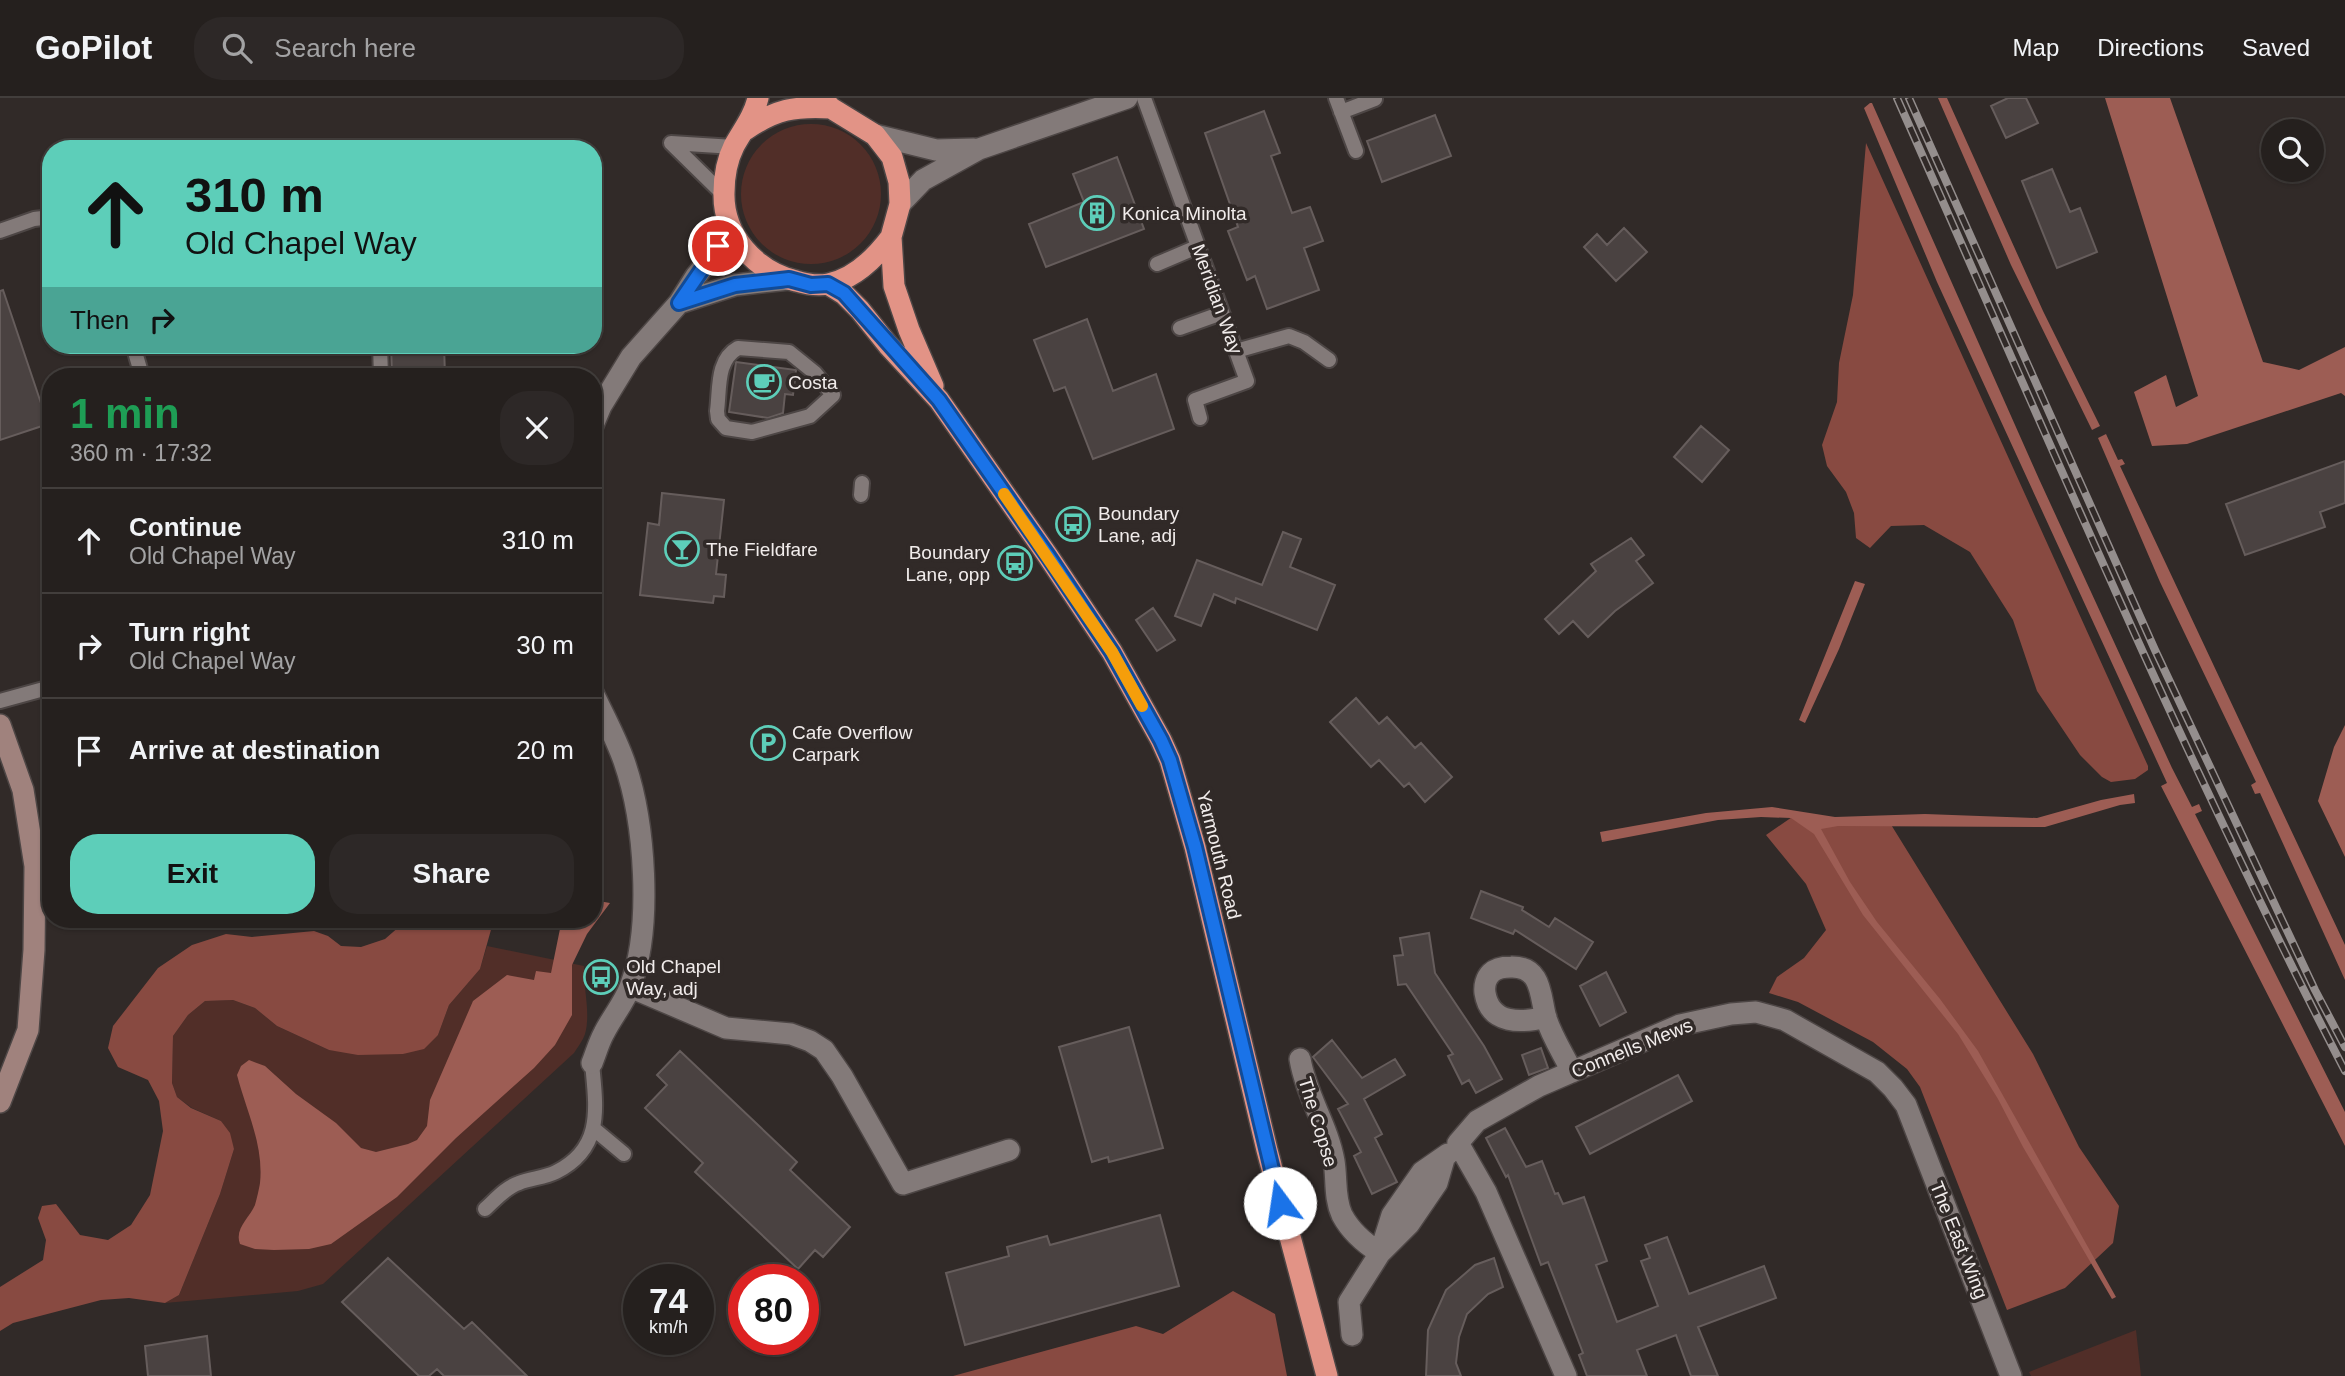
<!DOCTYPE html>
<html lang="en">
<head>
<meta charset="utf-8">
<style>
	body { margin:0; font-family:Helvetica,sans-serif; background:#2d2827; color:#f1f3f6; height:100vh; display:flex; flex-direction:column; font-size:26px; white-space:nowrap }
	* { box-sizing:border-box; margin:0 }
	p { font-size:23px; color:#a3a3a4 }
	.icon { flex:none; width:38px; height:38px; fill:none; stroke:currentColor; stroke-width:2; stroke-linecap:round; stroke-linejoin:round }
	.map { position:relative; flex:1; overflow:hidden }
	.panel { position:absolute; left:42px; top:270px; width:560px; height:560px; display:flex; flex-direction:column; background:#25201e; border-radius:28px; box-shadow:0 2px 5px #0004,0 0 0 2px #423e3c }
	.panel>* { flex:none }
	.guide { position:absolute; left:42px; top:42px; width:560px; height:214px; border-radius:28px; box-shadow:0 2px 5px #0004,0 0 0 2px #423e3c; background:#5dceb9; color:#111; overflow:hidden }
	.tools { position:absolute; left:2261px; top:21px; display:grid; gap:14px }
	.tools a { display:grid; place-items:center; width:63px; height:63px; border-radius:50%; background:#25201e; box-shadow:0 2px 5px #0004,0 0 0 2px #423e3c; font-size:35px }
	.speed { position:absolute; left:623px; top:1166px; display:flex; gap:14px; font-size:35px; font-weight:700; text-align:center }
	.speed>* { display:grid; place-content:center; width:91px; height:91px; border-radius:50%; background:#25201e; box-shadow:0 2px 5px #0004,0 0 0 2px #423e3c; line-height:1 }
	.speed small { font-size:18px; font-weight:400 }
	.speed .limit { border:10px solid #d22; background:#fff; color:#111 }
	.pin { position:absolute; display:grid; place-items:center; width:60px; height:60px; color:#fff; margin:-30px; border:4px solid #fff; border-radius:50%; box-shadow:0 2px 7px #0007 }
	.me { position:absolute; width:77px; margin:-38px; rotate:346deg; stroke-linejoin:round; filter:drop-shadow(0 0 5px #0008) }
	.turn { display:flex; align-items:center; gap:24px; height:147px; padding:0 28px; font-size:32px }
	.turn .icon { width:91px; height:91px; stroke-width:2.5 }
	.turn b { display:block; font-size:49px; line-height:60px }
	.then { display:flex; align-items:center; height:66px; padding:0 28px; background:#0003; gap:14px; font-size:26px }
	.round { display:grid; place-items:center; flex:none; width:74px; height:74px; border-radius:28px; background:#2d2827 }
	.overview { display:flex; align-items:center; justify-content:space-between; height:119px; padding:0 28px }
	h1 { font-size:42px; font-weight:700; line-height:52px; color:#1e9e55 }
	.primary-button { display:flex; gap:14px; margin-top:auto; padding:14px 28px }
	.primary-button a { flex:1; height:80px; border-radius:28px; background:#5dceb9; color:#111; font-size:28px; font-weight:700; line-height:80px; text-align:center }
	.primary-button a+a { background:#2d2827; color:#f1f3f6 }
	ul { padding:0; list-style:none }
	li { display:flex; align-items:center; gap:21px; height:105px; padding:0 28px; border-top:2px solid #423e3c }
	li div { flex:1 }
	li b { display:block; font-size:26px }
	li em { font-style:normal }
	header { display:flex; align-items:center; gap:42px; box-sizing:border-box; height:98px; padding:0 35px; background:#25201e; border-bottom:2px solid #423e3c }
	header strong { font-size:33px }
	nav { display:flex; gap:38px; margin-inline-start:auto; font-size:24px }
	.search { width:490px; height:63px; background:#2d2827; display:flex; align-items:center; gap:18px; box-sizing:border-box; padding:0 24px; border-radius:28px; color:#a3a3a4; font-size:26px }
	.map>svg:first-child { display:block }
	.green { fill:#512e28 }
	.forest { fill:#884a41 }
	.water { fill:#9d5d54 }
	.building { fill:#4a4241; stroke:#665d5c; stroke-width:2 }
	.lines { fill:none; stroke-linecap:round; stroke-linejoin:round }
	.lane-casing { stroke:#4d4645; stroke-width:18 }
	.street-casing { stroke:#4d4645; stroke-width:24 }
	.secondary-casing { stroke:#4d4645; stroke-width:24 }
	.highway-casing { stroke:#4d4645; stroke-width:24 }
	.lane { stroke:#837a79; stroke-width:14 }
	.street { stroke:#837a79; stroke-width:21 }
	.secondary { stroke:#a0827d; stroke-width:21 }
	.highway { stroke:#e29386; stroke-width:21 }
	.rail-casing { stroke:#948e8d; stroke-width:8 }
	.rail { stroke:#312a28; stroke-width:5; stroke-dasharray:16; stroke-linecap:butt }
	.route-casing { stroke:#114b97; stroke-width:18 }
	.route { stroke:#1a73e8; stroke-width:12 }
	.slow { stroke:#f59e0b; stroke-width:12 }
	.labels { text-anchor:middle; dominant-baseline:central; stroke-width:7; stroke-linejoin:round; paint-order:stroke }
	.poi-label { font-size:19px; fill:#f1eceb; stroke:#312a28; text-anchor:start }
	.street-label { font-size:19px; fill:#f1eceb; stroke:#312a28 }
</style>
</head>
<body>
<header>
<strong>GoPilot</strong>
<div class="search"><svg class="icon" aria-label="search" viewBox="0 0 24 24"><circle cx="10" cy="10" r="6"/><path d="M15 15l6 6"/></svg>Search here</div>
<nav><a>Map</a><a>Directions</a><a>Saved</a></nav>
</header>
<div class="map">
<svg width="2345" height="1278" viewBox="0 0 2345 1278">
	<rect width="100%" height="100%" fill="#312a28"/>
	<!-- green -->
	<path class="green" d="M741 96a70 70 0 1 1 140 0a70 70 0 1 1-140 0Z
		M 487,848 L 584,868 C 583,890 591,915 585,936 C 583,942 578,949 574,955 L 323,1186 L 298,1193 L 165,1205 L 179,1197 L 220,1096 L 234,1051 L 221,1023 L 192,1010 L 177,999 L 172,985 L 173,938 L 188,917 L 205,903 L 233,902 L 255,910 L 277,928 L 329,952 L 403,956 L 438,937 L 449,907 L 480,871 Z
		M 2136,1232 L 2141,1278 L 2031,1278 L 2029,1274 Z"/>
	<!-- forest -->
	<path class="forest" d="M 1866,45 L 2148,668 L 2148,672 L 2135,681 L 2111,684 L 2102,679 L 2080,657 L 2037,593 L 2013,522 L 1970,454 L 1924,427 L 1891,428 L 1870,450 L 1856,440 L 1854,415 L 1846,394 L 1827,368 L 1822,347 L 1837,304 L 1839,265 L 1853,197 Z
		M 1795,717 L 1890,725 L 2033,956 L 2079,1049 L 2119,1108 L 2113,1145 L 2065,1190 L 2007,1212 L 1920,989 L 1907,971 L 1873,944 L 1798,904 L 1769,895 L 1777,879 L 1804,860 L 1826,832 L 1806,786 L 1766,737 Z
		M 408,821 L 494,821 L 480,871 L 449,907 L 438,937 L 424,951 L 403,956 L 358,957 L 329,952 L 277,928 L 255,910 L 233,902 L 205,903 L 188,917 L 173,938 L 172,985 L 177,999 L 191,1010 L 221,1023 L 230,1035 L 234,1051 L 220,1096 L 179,1197 L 165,1205 L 129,1200 L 101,1202 L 13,1225 L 0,1233 L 0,1189 L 43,1162 L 46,1142 L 38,1120 L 42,1108 L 56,1106 L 80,1137 L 108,1142 L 131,1127 L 150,1097 L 163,1033 L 159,1003 L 148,982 L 118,969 L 108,950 L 113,928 L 158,870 L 192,847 L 226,836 L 252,839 L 314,833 L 328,838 L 341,848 L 361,849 L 385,841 Z
		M 1233,1193 L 1275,1216 L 1287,1278 L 953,1278 L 1136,1228 L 1163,1236 Z"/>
	<!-- water -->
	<path class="water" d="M 1938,0 L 1947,0 L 2043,213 L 2100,328 L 2092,332 L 2011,167 Z
		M 2105,0 L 2170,0 L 2263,264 L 2299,272 L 2345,249 L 2345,298 L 2341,295 L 2187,346 L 2152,348 L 2134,294 L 2166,277 L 2176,309 L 2198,298 Z
		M 1870,5 L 1872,5 L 2039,381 L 2172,670 L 2192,709 L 2199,706 L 2202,713 L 2195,716 L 2345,1014 L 2345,1048 L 2161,688 L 2167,685 L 1937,184 L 1864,10 Z
		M 2106,336 L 2118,362 L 2122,361 L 2125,366 L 2120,368 L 2345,847 L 2345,882 L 2260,695 L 2255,696 L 2251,687 L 2256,684 L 2160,484 L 2098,340 Z
		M 1855,483 L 1865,486 L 1839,551 L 1805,625 L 1799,622 Z
		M 2345,627 L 2345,759 L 2318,703 L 2334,649 Z
		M 2134,696 L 2135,705 L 2120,707 L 2045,729 L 1838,728 L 1821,731 L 1850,784 L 1877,824 L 1940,901 L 1978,953 L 2116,1199 L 2112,1201 L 2023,1049 L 1998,1001 L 1958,936 L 1863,817 L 1814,736 L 1791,720 L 1761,719 L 1718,722 L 1602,744 L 1600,734 L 1706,715 L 1772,709 L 1835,719 L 1925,716 L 2037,720 L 2101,702 Z
		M 593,802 L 610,805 L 587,836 L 572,867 L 572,917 L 555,947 L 534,970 L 456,1040 L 397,1099 L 331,1146 L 309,1151 L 274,1152 L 255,1151 L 240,1146 C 234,1131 250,1119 255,1107 C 257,1100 259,1091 260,1085 C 264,1047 246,1012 237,977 L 241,968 L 249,962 L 265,968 L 296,996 L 336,1025 L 361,1050 L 376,1054 L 408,1046 L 417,1042 L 427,1028 L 430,1002 L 473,903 L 507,877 L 534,882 L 536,873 L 551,875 L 562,821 L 593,821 Z"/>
	<!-- building -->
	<path class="building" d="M 2008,0 L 2026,0 L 2038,25 L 2006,40 L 1991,8 Z
		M 1264,13 L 1280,55 L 1271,58 L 1292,115 L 1310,109 L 1323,143 L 1304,150 L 1319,192 L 1267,211 L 1255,178 L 1247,182 L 1228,133 L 1238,129 L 1205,35 Z
		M 1435,17 L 1451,58 L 1382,84 L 1367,43 Z
		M 1117,59 L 1144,131 L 1046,169 L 1029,126 L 1084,104 L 1073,76 Z
		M 2052,71 L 2070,114 L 2080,110 L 2097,154 L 2057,170 L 2022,83 Z
		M 1624,130 L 1647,154 L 1616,183 L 1584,149 L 1597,136 L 1607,147 Z
		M 3,192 L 48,326 L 0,342 L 0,193 Z
		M 1087,221 L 1113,293 L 1156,276 L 1174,331 L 1093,361 L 1065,289 L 1054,293 L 1034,242 Z
		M 391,247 L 444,247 L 445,278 L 392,278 Z
		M 736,264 L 796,272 L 793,297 L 785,296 L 783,315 L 768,320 L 729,314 Z
		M 1701,328 L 1729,352 L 1702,384 L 1674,359 Z
		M 2345,363 L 2345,405 L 2320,414 L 2325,429 L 2245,457 L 2226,406 Z
		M 662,395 L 724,402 L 716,476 L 726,477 L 724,499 L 714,498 L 713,505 L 640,497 L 648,425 L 659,427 Z
		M 1283,434 L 1301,441 L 1290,469 L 1335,487 L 1317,532 L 1236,500 L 1235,505 L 1214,496 L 1201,528 L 1175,518 L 1197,462 L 1262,487 Z
		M 1631,440 L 1644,457 L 1636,463 L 1653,485 L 1615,513 L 1588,539 L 1573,523 L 1559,536 L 1545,521 L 1596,473 L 1591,466 Z
		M 1153,510 L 1175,542 L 1157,553 L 1136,522 Z
		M 1356,600 L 1379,626 L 1387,619 L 1415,650 L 1421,645 L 1452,679 L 1425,704 L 1409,685 L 1404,689 L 1379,662 L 1371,669 L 1330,624 Z
		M 1481,793 L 1523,809 L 1522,812 L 1549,829 L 1555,820 L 1593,844 L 1576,871 L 1515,832 L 1513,836 L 1471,820 Z
		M 1429,835 L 1435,875 L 1484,948 L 1502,981 L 1476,995 L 1469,982 L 1462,986 L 1448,958 L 1453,956 L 1406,886 L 1398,887 L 1394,858 L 1403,857 L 1400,840 Z
		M 1606,874 L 1626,914 L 1600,928 L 1580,888 Z
		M 1129,929 L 1163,1050 L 1109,1064 L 1108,1059 L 1092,1064 L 1059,949 Z
		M 1332,942 L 1362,980 L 1395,961 L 1405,977 L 1364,1001 L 1382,1036 L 1375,1040 L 1397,1084 L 1372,1096 L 1354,1058 L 1361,1054 L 1338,1011 L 1348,1006 L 1313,959 Z
		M 1541,950 L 1548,970 L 1529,977 L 1522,957 Z
		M 680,953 L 797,1064 L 790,1072 L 850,1129 L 823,1159 L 815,1152 L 798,1171 L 695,1074 L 703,1065 L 645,1010 L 667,987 L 657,977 Z
		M 1678,977 L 1692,1003 L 1590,1056 L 1576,1029 Z
		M 1505,1030 L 1526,1069 L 1542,1063 L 1555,1096 L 1558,1095 L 1563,1106 L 1584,1099 L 1607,1163 L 1596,1167 L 1617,1224 L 1658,1208 L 1641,1163 L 1650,1160 L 1645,1147 L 1667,1139 L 1689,1196 L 1764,1168 L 1776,1200 L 1698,1229 L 1718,1278 L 1691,1278 L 1676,1237 L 1637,1252 L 1647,1278 L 1587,1278 L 1579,1257 L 1583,1255 L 1548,1164 L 1541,1167 L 1508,1077 L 1506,1079 L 1486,1040 Z
		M 1160,1117 L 1179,1188 L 965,1247 L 946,1175 L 1009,1158 L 1007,1149 L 1047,1138 L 1050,1147 Z
		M 388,1160 L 464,1231 L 472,1224 L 527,1278 L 444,1278 L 437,1271 L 429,1278 L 419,1278 L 342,1204 Z
		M 1494,1160 L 1503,1189 L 1488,1196 L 1467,1216 L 1459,1239 L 1456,1265 L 1461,1278 L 1426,1278 L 1428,1232 L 1446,1192 L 1475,1167 Z
		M 207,1238 L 211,1278 L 148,1278 L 145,1248 Z"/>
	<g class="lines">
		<!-- lane casing -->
		<g class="lane-casing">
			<path id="lane" d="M 1144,0 L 1247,283 L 1195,302 L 1200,320
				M 1336,0 L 1356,53
				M 1341,14 L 1375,1
				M 671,45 L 723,96
				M 671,45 L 734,49
				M 0,133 L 34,121 L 51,119
				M 1157,166 L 1197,149
				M 1180,230 L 1222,215
				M 133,247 L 142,278
				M 380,247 L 381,278
				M 738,250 L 789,254 L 815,275 L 833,297 L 810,318 L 752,334 L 726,330 L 718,321 L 717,313 C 720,291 716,262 738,250 Z
				M 1236,253 L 1289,238 L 1304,244 L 1329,262
				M 861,397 L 862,385
				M 0,603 L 51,589
				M 594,1031 L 624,1056
				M 485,1111 C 495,1102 506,1089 519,1085 C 531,1080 544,1080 556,1074 C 604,1050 596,1009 592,965"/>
		</g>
		<!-- street casing -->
		<g class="street-casing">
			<path id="street" d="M 875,37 L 936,52 L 974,51
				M 900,106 L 923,82 L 979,51 L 1127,0
				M 679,205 L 735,187 L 789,181
				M 593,327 L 601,308 L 631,259 L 679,205 L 696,178 L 713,157 L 728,125
				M 630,889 L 726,930 L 791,936 L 810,943 L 824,952 L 842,978 L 903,1086 L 1009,1052
				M 1546,919 C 1522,925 1490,927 1485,895 C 1484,888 1486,880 1491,875 C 1496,870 1504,869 1511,869 C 1543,868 1540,900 1546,920 C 1552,939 1564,957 1572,974
				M 1300,961 C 1306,997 1328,1028 1334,1063 C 1337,1081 1334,1100 1342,1117 C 1351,1134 1364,1145 1380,1155
				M 592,965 C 596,955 599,944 604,935 C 612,919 624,905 630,889 C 653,829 645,723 624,663 C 616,640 604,618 593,595
				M 1382,1149 L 1392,1117 L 1422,1074 L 1448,1056
				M 1352,1237 L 1349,1204 L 1380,1155 L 1409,1126 L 1437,1085 L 1444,1061
				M 1566,1278 L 1486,1094 L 1458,1045 L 1477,1023 L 1539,988 L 1680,927 L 1731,916 L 1756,914 L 1785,922 L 1877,974 L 1893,990 L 1906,1007 L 2011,1278"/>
		</g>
		<!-- secondary casing -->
		<g class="secondary-casing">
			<path id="secondary" d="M 0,627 L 23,692 L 35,768 L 34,852 L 28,932 L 0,1004"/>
		</g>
		<!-- highway casing -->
		<g class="highway-casing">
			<path id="highway" d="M 758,0 C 754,18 743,32 734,48 C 727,62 724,79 724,95 C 723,137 755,173 796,183 C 806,186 817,188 828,186 C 854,181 876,159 891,139
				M 822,0 L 831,10 L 875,37 L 892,59 L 899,84 L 900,106 L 891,139 L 894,188 L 909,232 L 933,288
				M 745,32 C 776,11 794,8 831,10
				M 828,186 L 844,196 L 860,212 L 888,247 L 939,302 L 1048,458 L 1112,554 L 1161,642 L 1170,662 L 1195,749 L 1267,1052 L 1327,1278"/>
		</g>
		<!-- lane -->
		<use href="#lane" class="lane"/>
		<!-- street -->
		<use href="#street" class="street"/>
		<!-- secondary -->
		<use href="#secondary" class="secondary"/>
		<!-- highway -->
		<use href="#highway" class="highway"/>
		<!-- rail casing -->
		<g class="rail-casing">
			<path id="rail" d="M 1897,0 C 2042,326 2181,656 2345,973
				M 1909,0 L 2155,552 L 2315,892 L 2345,949"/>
		</g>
		<!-- rail -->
		<use href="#rail" class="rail"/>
	</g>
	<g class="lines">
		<!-- route casing -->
		<g class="route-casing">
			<path id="route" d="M 718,148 L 679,205 L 735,187 L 789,181 L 811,187 L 828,186 L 844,195 L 939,302 L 1048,458 L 1112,554 L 1161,642 L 1170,662 L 1195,749 L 1280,1105"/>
		</g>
		<!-- route -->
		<use href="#route" class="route"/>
		<!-- slow -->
		<path class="slow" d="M 1004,396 L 1112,554 L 1142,608"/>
	</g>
	<!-- icons -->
	<defs>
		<g id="building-ring" transform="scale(1.75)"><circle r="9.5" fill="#312a28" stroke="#5dceb9" stroke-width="1.5"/><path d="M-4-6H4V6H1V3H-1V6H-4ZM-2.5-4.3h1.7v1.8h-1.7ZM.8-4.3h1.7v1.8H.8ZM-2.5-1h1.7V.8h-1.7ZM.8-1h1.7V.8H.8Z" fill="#5dceb9"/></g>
		<g id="cafe-ring" transform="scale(1.75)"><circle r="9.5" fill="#312a28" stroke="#5dceb9" stroke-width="1.5"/><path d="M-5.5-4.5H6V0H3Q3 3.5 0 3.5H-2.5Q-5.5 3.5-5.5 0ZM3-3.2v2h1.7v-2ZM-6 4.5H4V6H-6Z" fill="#5dceb9"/></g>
		<g id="bus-ring" transform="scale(1.75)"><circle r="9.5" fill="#312a28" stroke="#5dceb9" stroke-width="1.5"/><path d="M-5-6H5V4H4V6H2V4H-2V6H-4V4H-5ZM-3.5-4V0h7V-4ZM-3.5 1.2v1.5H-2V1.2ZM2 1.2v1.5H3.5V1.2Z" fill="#5dceb9"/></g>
		<g id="bar-ring" transform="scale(1.75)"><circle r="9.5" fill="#312a28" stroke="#5dceb9" stroke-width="1.5"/><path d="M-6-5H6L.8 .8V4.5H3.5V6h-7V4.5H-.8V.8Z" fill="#5dceb9"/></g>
		<g id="parking-ring" transform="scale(1.75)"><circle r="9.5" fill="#312a28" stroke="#5dceb9" stroke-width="1.5"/><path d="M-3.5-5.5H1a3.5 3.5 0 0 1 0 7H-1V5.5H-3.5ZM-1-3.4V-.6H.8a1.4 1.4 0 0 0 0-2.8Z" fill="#5dceb9"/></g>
	</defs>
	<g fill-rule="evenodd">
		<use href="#building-ring" x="1097" y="115"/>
		<use href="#cafe-ring" x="764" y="284"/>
		<use href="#bus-ring" x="1073" y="426"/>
		<use href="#bar-ring" x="682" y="451"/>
		<use href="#bus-ring" x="1015" y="465"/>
		<use href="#parking-ring" x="768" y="645"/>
		<use href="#bus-ring" x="601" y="879"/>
	</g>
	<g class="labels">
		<!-- poi labels -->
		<g class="poi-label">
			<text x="1122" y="115">Konica Minolta</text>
			<text x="788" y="284">Costa</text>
			<text x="1098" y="415">Boundary<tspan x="1098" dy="22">Lane, adj</tspan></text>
			<text x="706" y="451">The Fieldfare</text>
			<text x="990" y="454" text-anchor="end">Boundary<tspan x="990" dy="22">Lane, opp</tspan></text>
			<text x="792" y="634">Cafe Overflow<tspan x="792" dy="22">Carpark</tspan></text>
			<text x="626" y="868">Old Chapel<tspan x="626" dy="22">Way, adj</tspan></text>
		</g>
		<!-- street labels -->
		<g class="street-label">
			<text transform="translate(1217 201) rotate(70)">Meridian Way</text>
			<text transform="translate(1219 757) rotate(76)">Yarmouth Road</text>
			<text transform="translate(1632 950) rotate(-22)">Connells Mews</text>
			<text transform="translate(1318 1024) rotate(73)">The Copse</text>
			<text transform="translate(1959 1142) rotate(68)">The East Wing</text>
		</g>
	</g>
</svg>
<div class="tools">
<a><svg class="icon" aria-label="search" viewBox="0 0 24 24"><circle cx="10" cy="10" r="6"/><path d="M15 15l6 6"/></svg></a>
</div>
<div class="speed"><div>74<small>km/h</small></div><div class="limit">80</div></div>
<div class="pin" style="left:718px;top:148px;background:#d93025"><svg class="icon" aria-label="arrive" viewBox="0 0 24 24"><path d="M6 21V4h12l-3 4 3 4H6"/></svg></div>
<svg class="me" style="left:1280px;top:1105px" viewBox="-20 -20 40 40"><circle r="19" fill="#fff"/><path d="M0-13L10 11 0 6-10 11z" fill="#1a73e8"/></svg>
<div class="guide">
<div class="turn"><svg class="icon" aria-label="ahead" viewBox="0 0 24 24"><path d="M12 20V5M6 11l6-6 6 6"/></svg><div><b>310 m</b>Old Chapel Way</div></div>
<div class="then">Then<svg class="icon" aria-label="right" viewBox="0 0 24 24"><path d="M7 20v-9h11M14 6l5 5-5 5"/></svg></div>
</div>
<section class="panel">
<div class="overview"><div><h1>1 min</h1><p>360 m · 17:32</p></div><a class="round"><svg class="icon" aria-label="close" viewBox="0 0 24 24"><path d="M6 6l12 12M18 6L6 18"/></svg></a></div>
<ul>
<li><svg class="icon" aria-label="ahead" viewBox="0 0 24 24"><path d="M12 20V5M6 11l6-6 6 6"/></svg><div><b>Continue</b><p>Old Chapel Way</p></div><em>310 m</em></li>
<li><svg class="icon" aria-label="right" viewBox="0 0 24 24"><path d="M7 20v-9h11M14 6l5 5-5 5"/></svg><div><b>Turn right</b><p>Old Chapel Way</p></div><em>30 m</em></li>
<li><svg class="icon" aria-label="arrive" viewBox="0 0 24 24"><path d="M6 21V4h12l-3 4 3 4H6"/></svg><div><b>Arrive at destination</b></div><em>20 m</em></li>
</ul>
<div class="primary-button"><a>Exit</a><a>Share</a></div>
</section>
</div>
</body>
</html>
